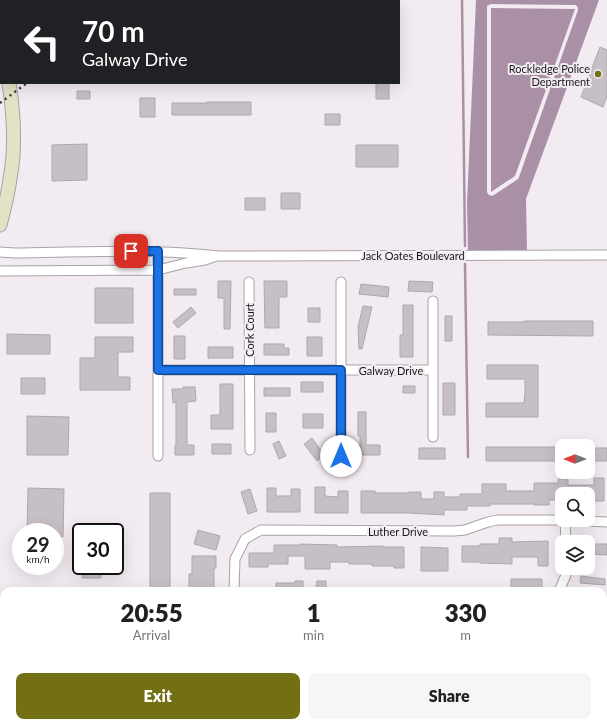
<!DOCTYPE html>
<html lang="en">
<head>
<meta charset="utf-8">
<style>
	body { margin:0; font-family:Lato,sans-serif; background:#f6f6f6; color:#202124; height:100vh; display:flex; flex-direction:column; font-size:15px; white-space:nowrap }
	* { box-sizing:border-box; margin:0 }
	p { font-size:13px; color:#757577 }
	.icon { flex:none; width:22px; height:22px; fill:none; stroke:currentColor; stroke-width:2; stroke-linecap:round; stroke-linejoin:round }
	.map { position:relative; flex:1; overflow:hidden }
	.panel { position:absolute; left:0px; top:587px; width:607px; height:140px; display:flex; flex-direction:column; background:#fff; border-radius:12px 12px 0 0; box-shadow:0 4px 16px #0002 }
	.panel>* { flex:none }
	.guide { position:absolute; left:0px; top:0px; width:400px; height:84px; box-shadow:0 4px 16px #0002; background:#202124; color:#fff; overflow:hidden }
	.needle { width:26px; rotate:270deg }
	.buttons { position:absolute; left:555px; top:439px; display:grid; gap:8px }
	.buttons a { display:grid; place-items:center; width:40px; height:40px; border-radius:8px; background:#fff; box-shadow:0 4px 16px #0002; font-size:20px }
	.speed { position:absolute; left:12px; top:523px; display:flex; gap:8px; font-size:20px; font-weight:700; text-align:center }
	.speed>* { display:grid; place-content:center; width:52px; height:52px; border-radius:50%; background:#fff; box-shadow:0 4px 16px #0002; line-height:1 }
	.speed small { font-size:10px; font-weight:400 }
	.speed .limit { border:2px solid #111; border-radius:6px; background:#fff; color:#111 }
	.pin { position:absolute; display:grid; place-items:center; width:34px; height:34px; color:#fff; margin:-17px; border-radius:8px; box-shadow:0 2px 6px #0006 }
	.me { position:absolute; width:44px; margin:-22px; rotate:0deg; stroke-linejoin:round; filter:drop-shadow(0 0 3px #0008) }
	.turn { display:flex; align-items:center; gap:14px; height:84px; padding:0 16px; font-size:18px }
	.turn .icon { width:52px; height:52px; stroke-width:2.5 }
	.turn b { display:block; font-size:28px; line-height:34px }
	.eta { display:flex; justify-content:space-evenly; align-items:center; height:68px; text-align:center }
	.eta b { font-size:24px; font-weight:800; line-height:28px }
	.button { display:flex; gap:8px; margin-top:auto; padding:8px 16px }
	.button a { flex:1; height:46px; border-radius:8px; background:#727012; color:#fff; font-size:16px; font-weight:800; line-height:46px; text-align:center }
	.button a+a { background:#f6f6f6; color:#202124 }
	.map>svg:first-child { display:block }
	.green { fill:#efd6ec }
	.water { fill:#aa90a7; fill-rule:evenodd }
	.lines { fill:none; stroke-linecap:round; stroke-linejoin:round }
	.stream { stroke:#aa90a7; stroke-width:2.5 }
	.building { fill:#c6bfc5; stroke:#afa7ae }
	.street-casing { stroke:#a9a1a8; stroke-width:11 }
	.secondary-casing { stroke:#a9a1a8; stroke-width:15 }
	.primary-casing { stroke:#717032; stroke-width:17 }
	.street { stroke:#fff; stroke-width:9 }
	.secondary { stroke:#e2e2c5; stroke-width:13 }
	.primary { stroke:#c6c58c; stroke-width:15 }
	.rail { stroke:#383437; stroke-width:2.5; stroke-dasharray:2 4; stroke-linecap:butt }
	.route-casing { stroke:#114b97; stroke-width:10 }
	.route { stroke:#1a73e8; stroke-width:7 }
	.poi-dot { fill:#727012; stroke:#f3ebf2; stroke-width:1.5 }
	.labels { text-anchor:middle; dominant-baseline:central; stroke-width:4; stroke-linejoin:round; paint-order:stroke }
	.poi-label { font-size:11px; fill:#1b181a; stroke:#f3ebf2; text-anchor:end }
	.street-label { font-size:11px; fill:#1b181a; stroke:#f3ebf2 }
</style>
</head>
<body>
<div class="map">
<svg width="607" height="727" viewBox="0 0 607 727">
	<rect width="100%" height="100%" fill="#f3ebf2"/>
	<!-- green -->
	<path class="green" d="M 605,651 L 607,653 L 607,727 L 565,727 L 565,723 L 603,723 L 603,652 Z
		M 117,723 L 469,723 L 469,727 L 117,727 Z"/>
	<!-- water -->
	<path class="water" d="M 476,0 L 599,0 L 526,199 L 527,251 L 468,251 L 467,203 ZM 491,4 L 576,5 L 578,8 L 578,10 L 519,177 L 518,179 L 494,195 L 491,196 L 488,194 L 487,192 L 487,6 Z
		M 491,8 L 575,9 L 515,176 L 491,192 Z"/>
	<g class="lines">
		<!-- stream -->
		<path class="stream" d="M 462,0 L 465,246
			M 465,264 L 468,457"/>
	</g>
	<!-- building -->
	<path class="building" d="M 600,47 L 607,50 L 607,96 L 603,107 L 581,97 Z
		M 376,83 L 389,83 L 389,99 L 376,99 Z
		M 77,91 L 90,91 L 90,99 L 77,99 Z
		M 140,98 L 155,98 L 155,117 L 140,117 Z
		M 207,102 L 251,102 L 251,115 L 172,115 L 172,103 L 207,103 Z
		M 325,114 L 340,114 L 340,125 L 325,125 Z
		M 87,144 L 87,180 L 52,181 L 52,145 Z
		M 356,145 L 398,145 L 398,167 L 356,167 Z
		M 281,193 L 300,193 L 300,209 L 281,209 Z
		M 245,198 L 265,198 L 265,210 L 245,210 Z
		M 218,281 L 231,281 L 230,329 L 224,329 L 224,298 L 218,298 Z
		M 264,281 L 287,281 L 287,297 L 279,297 L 279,328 L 265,328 Z
		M 409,281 L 433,282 L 432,292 L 408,291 Z
		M 361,284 L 389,287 L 388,297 L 359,294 Z
		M 95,288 L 133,288 L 133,323 L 95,323 Z
		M 174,289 L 196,289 L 196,295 L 174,295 Z
		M 403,305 L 413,305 L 413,357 L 400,357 L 400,335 L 403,335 Z
		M 363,306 L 372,307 L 362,349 L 359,349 L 358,327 Z
		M 191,307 L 196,313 L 178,328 L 173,322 Z
		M 308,308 L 320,308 L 320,322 L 308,322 Z
		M 445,316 L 452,316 L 452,341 L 445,341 Z
		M 524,321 L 593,321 L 593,336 L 488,335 L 488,322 L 524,322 Z
		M 7,334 L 50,335 L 50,354 L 7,354 Z
		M 174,336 L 185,336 L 185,359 L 174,359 Z
		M 95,337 L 133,337 L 133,352 L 118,352 L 118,377 L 130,377 L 130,390 L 80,390 L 80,358 L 95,358 Z
		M 307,337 L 322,337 L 322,356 L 307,356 Z
		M 264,344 L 284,344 L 284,348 L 289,348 L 289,355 L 264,355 Z
		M 208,347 L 233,347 L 233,358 L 208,358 Z
		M 487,365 L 538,365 L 538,417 L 486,417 L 486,403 L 524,403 L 525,392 L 525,379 L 487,379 Z
		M 21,378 L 45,378 L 45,394 L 21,394 Z
		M 301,382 L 323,382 L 323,392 L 301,392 Z
		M 443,383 L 455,383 L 455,415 L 443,415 Z
		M 220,384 L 233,384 L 233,429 L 211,429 L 211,415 L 220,415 Z
		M 403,386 L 415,386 L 415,393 L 403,393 Z
		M 183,387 L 195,387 L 196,401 L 187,402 L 187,445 L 194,445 L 194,455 L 175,455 L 175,445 L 176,445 L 176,402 L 173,403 L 172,389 L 183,389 Z
		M 264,388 L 290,388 L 290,396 L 264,396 Z
		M 358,412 L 366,412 L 366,445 L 380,445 L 380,455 L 360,455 L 360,436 L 358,436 Z
		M 266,413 L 276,413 L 276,432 L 266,432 Z
		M 303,414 L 323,414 L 323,428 L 303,428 Z
		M 27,416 L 69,417 L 68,455 L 27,455 Z
		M 312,438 L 324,455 L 317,461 L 304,444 Z
		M 279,441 L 286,456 L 279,459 L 273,444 Z
		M 212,444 L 231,444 L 231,454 L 212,454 Z
		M 486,447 L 562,447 L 562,461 L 486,461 Z
		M 419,448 L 445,448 L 445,459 L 419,459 Z
		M 588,448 L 607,448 L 607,461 L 588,461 Z
		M 594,478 L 604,478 L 604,501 L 594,501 L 594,494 L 562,494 L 562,500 L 549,500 L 549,505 L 534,505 L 534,504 L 490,504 L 490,506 L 467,506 L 467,510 L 444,510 L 444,515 L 409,513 L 361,513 L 361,491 L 375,491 L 375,493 L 409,493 L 409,492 L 421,492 L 421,499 L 434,499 L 434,492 L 444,492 L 444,497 L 460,497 L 460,494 L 482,494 L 482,484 L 506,484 L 506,491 L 534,491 L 534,483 L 558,483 L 558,479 L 568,479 L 568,485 L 594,485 Z
		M 315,487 L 325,487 L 325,496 L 338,497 L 338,491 L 348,491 L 348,513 L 315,513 Z
		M 28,488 L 64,489 L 63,537 L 55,536 L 55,532 L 27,532 Z
		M 267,488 L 276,488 L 276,496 L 291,496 L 291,489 L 300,489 L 300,512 L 267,512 Z
		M 250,489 L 257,511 L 248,514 L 241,492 Z
		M 150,493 L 170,493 L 170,591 L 150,591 Z
		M 198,530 L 220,536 L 216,550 L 194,544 Z
		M 499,538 L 512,538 L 512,542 L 548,541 L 548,566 L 538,566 L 538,557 L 512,557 L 512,564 L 480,563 L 480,562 L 462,562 L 462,546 L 480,546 L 480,544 L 499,544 Z
		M 300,544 L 337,545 L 337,547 L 383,546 L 383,547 L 404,547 L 404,568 L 394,568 L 394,566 L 372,566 L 372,564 L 349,564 L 349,562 L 330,562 L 330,569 L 305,569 L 305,556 L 288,556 L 288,564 L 268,564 L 268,567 L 249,567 L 249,553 L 274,553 L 274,545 L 300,545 Z
		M 588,544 L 607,544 L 607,555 L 588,554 Z
		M 421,547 L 448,548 L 448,571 L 421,571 Z
		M 192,556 L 216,556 L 216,568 L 214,568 L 214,588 L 189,588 L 189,574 L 192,574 Z
		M 82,566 L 101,566 L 101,578 L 82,578 Z
		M 581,576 L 605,579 L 605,585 L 580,583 Z
		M 511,579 L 542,579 L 542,589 L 511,589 Z
		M 295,581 L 303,581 L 303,591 L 276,591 L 276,583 L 295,583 Z
		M 317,581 L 326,581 L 326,591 L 316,591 Z"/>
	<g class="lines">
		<!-- street casing -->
		<g class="street-casing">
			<path id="street" d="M 158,251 L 158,456
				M 0,252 L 15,253 C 83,252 151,248 219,256 L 607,255
				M 0,271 L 158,270 L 186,263 L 205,260 L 214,257
				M 249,282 L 250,450
				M 433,301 L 433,437
				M 158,370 L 432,370
				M 341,456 L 341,282
				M 565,520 L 566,542
				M 234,591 L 235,559 L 245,539 L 261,530 L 454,531 L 465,530 L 488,522 L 497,520 L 565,520 L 607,522
				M 559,591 L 566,575 L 566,568"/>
		</g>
		<!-- secondary casing -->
		<g class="secondary-casing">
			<path id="secondary" d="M 0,27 L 1,31
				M 0,225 C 4,210 8,194 10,179 C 16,147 14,115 9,83
				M 603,637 L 607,634
				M 0,682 L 4,682"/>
		</g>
		<!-- primary casing -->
		<g class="primary-casing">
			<path id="primary" d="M 16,1 L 18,0
				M 58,1 L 59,0
				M 0,13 L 1,12
				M 0,44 L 1,43"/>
		</g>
		<!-- street -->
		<use href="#street" class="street"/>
		<!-- secondary -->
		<use href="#secondary" class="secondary"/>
		<!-- primary -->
		<use href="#primary" class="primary"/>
		<!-- rail -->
		<path class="rail" d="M 126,1 L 128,0
			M 135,1 L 136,0
			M 0,103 L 27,83"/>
	</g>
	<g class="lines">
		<!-- route casing -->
		<g class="route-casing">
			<path id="route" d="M 131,251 L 158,251 L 158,370 L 341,370 L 341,456"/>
		</g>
		<!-- route -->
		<use href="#route" class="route"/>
	</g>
	<!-- markers -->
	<circle class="poi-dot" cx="598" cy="74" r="4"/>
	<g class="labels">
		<!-- poi labels -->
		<g class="poi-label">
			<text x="590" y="68">Rockledge Police<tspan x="590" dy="13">Department</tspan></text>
		</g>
		<!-- street labels -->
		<g class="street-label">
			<text x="413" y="255">Jack Oates Boulevard</text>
			<text transform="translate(249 330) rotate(-90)">Cork Court</text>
			<text x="391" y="370">Galway Drive</text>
			<text x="398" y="531">Luther Drive</text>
		</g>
	</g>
</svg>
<div class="buttons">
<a><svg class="needle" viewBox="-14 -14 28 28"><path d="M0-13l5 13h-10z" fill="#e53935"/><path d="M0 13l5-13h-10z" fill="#757577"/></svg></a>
<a><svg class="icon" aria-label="search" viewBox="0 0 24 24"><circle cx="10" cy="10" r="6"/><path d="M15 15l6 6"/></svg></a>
<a><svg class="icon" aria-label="layers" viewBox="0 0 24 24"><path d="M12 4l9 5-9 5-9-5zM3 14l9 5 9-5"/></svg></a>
</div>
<div class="speed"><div>29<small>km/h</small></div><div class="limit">30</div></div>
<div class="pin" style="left:131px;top:251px;background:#d93025"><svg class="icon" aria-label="arrive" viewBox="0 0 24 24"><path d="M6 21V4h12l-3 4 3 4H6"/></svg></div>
<svg class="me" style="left:341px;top:456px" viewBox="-20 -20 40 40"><circle r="19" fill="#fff"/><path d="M0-13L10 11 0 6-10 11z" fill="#1a73e8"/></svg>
<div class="guide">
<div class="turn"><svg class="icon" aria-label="left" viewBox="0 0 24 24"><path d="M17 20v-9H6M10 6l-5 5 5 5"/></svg><div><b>70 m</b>Galway Drive</div></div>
</div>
<section class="panel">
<div class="eta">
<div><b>20:55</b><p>Arrival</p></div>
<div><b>1</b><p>min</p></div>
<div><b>330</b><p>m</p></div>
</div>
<div class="button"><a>Exit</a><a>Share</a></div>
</section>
</div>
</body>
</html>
